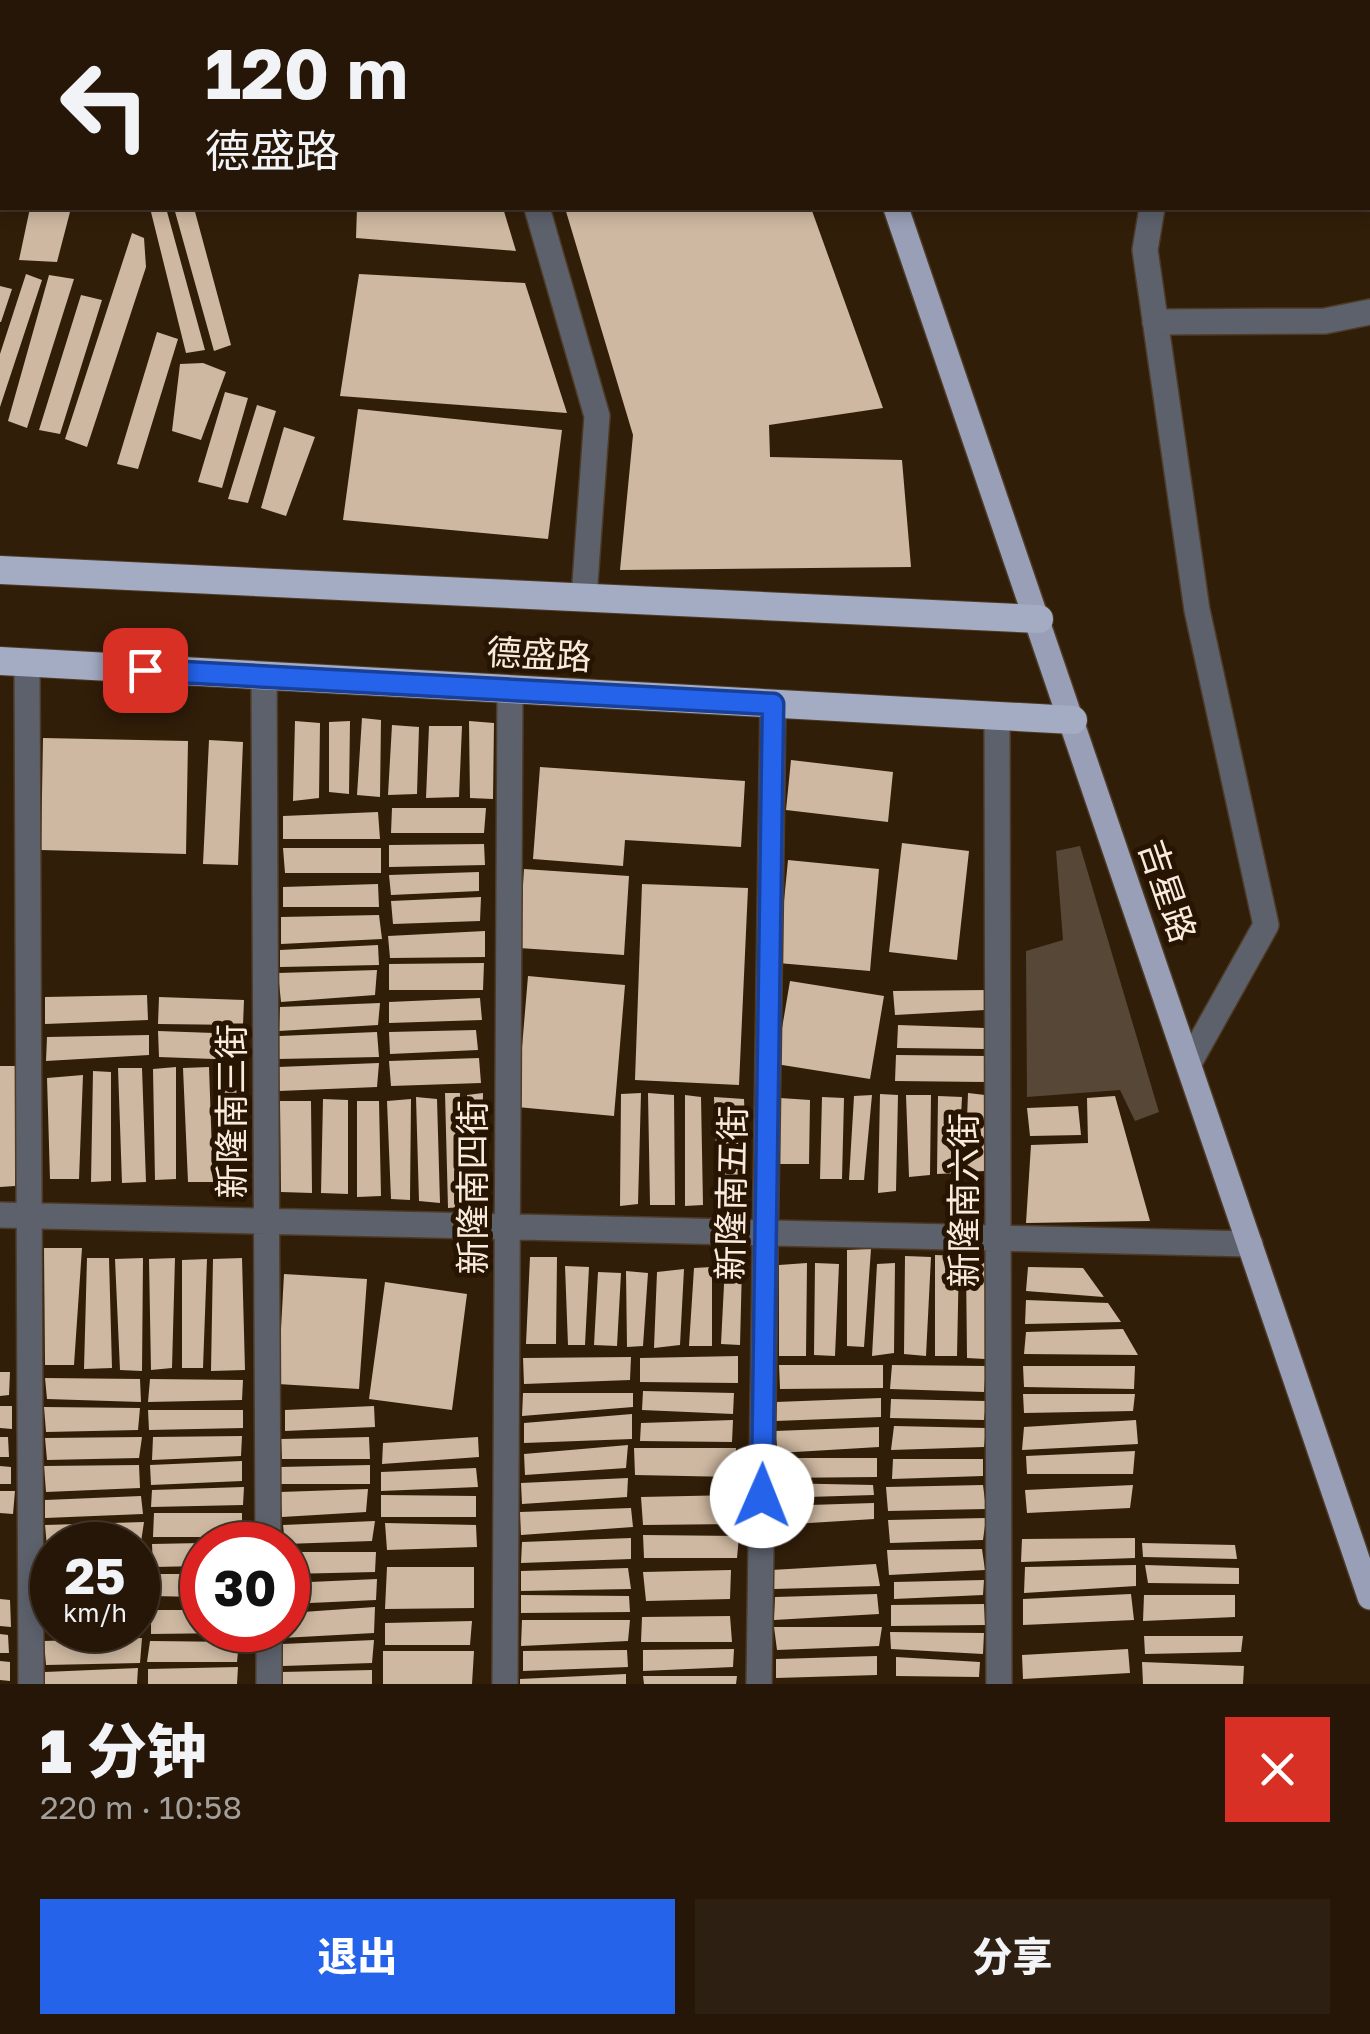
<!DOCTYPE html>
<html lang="zh">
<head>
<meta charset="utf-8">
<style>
	body { margin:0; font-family:"Golos Text","Noto Sans SC",sans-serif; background:#2d1f11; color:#f1f3f6; height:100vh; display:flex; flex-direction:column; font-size:38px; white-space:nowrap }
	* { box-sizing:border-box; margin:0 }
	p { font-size:32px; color:#a39f9b }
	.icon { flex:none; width:55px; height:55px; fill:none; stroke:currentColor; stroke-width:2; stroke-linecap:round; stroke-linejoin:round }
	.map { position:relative; height:1684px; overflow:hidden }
	.details { display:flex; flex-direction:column; background:#251607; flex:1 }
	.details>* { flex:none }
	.top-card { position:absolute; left:0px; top:0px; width:1370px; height:210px; box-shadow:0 5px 15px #0003,0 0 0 2px #423528; background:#251607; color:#f1f3f6; overflow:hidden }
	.speed { position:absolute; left:30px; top:1522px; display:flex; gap:20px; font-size:50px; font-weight:700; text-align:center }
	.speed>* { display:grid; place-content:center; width:130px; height:130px; border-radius:50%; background:#251607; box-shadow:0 5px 15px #0003,0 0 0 2px #423528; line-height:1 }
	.speed small { font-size:25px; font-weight:400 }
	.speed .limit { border:15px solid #d22; background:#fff; color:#111 }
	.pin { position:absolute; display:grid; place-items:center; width:85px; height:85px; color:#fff; margin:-42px; border-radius:20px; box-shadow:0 5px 15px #0006 }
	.me { position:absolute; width:110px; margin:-55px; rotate:1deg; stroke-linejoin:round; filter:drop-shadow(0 0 8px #0008) }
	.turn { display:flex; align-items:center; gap:35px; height:210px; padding:0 40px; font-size:45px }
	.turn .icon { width:130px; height:130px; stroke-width:2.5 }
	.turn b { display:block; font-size:70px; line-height:85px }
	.round { display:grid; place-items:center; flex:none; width:105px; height:105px; border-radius:0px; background:#2d1f11 }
	.summary { display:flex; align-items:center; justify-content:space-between; height:170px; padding:0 40px }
	h1 { font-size:60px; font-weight:800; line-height:75px }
	.primary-button { display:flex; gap:20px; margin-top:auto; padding:20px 40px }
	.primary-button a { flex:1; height:115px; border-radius:0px; background:#2563eb; color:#fff; font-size:40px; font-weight:800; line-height:115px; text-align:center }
	.primary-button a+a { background:#2d1f11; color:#f1f3f6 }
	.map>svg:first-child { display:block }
	.green { fill:#574736 }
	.building { fill:#ceb8a1 }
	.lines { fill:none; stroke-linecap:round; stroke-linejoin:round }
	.minor-casing { stroke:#4d3b27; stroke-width:28 }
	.primary-casing { stroke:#4d3b27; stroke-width:28 }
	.trunk-casing { stroke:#4d3b27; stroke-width:30 }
	.minor { stroke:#5d616c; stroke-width:25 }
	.primary { stroke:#989fb6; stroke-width:25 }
	.trunk { stroke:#a4acc4; stroke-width:28 }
	.route-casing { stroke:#184099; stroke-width:25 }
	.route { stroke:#2563eb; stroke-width:18 }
	.labels { text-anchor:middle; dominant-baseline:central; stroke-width:10; stroke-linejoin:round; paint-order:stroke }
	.street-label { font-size:35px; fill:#f8ebde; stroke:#271502 }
</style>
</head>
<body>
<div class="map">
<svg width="1370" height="1684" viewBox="0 0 1370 1684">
	<rect width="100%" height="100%" fill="#311e09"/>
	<!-- green -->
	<path class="green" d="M 1080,846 L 1159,1112 L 1135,1121 L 1120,1090 L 1027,1097 L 1026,951 L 1063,940 L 1056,851 Z"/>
	<!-- building -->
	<path class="building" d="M 30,208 L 57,208 L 70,212 L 57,262 L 19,260 Z
		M 150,208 L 166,208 L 205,350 L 186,353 Z
		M 174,208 L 194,208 L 231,345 L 214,351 Z
		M 357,208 L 503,208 L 516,251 L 356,238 Z
		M 565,208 L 811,208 L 883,408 L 769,425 L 770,457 L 902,460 L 911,567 L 620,570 L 633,435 Z
		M 132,233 L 144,238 L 146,267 L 87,447 L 65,439 Z
		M 26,274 L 42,280 L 0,407 L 0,354 Z
		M 359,274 L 525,283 L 567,413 L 340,396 Z
		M 49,275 L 74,279 L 27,428 L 8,421 Z
		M 0,286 L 12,289 L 1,322 L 0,322 Z
		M 81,295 L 102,300 L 60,434 L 39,430 Z
		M 157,332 L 178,339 L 138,469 L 117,464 Z
		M 203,363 L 226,372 L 201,440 L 172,431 L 180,364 Z
		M 225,392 L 248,398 L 222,488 L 198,482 Z
		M 257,405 L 276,411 L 248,503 L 228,499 Z
		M 358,409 L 562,430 L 548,539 L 343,520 Z
		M 284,427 L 315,437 L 286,516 L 261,508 Z
		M 362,718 L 381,720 L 380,797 L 357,795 Z
		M 295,721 L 320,723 L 319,798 L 293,801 Z
		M 350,721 L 349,794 L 329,792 L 329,722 Z
		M 469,721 L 494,723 L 493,799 L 470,798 Z
		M 392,725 L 419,727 L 417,794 L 388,795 Z
		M 429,726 L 462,726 L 459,797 L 426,798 Z
		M 43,738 L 188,741 L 186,854 L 41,850 Z
		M 209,740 L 243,742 L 238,865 L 203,864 Z
		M 791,760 L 893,772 L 888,822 L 786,810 Z
		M 540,767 L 745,781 L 741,847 L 625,840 L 623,866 L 533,859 Z
		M 392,808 L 486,808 L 484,833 L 391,833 Z
		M 378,812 L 380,839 L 283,839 L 283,816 Z
		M 902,843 L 969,851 L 957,960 L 889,952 Z
		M 484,844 L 485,865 L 389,867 L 389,845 Z
		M 283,848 L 381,848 L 381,873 L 285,873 Z
		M 788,860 L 879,869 L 870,971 L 778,963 Z
		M 524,869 L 629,876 L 624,955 L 519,948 Z
		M 479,872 L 479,891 L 391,895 L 389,875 Z
		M 378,884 L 379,907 L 283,907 L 283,887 Z
		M 642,884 L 748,888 L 739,1085 L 635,1080 Z
		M 481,897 L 480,921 L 393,924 L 391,901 Z
		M 379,915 L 382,939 L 281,944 L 281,917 Z
		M 485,931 L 485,957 L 390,958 L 388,936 Z
		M 378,945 L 379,965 L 280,967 L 280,950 Z
		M 484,963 L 483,990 L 389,990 L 389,964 Z
		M 377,970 L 375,995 L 281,1002 L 278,973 Z
		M 528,976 L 625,985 L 614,1116 L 517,1107 Z
		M 790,981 L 884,996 L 870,1079 L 776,1064 Z
		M 987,990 L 985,1010 L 895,1015 L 893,991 Z
		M 147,995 L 148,1020 L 45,1024 L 45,997 Z
		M 159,997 L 244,1000 L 243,1025 L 158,1024 Z
		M 480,998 L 482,1020 L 389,1023 L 389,1002 Z
		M 380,1003 L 378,1025 L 279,1031 L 280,1007 Z
		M 898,1025 L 985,1028 L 984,1049 L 897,1048 Z
		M 476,1030 L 478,1050 L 390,1054 L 389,1032 Z
		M 158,1031 L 242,1034 L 241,1060 L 159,1057 Z
		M 377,1032 L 379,1057 L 278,1059 L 279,1036 Z
		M 149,1035 L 149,1055 L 46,1061 L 47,1037 Z
		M 896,1055 L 988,1056 L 986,1082 L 895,1081 Z
		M 479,1058 L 481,1083 L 391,1086 L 389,1061 Z
		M 379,1063 L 377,1087 L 279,1091 L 278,1067 Z
		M 0,1066 L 17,1066 L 15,1186 L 0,1187 Z
		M 176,1067 L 176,1179 L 155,1180 L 153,1069 Z
		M 209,1067 L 213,1182 L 188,1182 L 183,1068 Z
		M 118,1068 L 142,1068 L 146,1182 L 122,1183 Z
		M 216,1068 L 242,1069 L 246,1186 L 223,1186 Z
		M 93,1071 L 111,1072 L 111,1181 L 91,1182 Z
		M 83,1075 L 79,1179 L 50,1179 L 47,1078 Z
		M 445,1093 L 460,1093 L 461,1207 L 448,1208 Z
		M 483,1093 L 481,1209 L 468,1208 L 467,1095 Z
		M 641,1093 L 638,1204 L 620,1206 L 621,1094 Z
		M 648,1093 L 674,1095 L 675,1205 L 650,1205 Z
		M 968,1093 L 985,1095 L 984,1171 L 965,1172 Z
		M 880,1094 L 898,1095 L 896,1191 L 878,1193 Z
		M 685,1095 L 701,1097 L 703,1205 L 685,1206 Z
		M 872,1095 L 864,1180 L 849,1180 L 854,1096 Z
		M 906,1095 L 931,1095 L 930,1175 L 909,1177 Z
		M 938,1096 L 962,1097 L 958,1173 L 937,1174 Z
		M 1115,1096 L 1150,1221 L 1026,1223 L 1031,1145 L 1088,1143 L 1087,1098 Z
		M 416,1097 L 437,1099 L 440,1203 L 419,1201 Z
		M 714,1097 L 744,1099 L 748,1202 L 718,1204 Z
		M 822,1097 L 844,1098 L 842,1179 L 820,1179 Z
		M 780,1098 L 810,1100 L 809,1164 L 779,1164 Z
		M 323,1099 L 348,1100 L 348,1194 L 321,1193 Z
		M 411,1099 L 410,1200 L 391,1199 L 387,1101 Z
		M 280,1101 L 311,1101 L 312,1193 L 281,1192 Z
		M 357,1101 L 379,1101 L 381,1196 L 357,1197 Z
		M 1078,1106 L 1081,1135 L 1030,1136 L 1027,1108 Z
		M 44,1248 L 82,1248 L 74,1365 L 45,1365 Z
		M 871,1249 L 864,1347 L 847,1346 L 847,1250 Z
		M 935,1255 L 959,1256 L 957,1356 L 935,1356 Z
		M 905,1256 L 931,1257 L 926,1356 L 904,1354 Z
		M 530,1257 L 557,1257 L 556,1344 L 526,1344 Z
		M 87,1258 L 109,1258 L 112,1368 L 84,1369 Z
		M 143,1258 L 142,1371 L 120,1370 L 115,1259 Z
		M 175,1258 L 172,1368 L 151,1370 L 149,1259 Z
		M 242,1258 L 245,1370 L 211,1371 L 213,1259 Z
		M 207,1259 L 203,1368 L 182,1368 L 182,1260 Z
		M 807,1263 L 806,1356 L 779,1356 L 779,1265 Z
		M 815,1263 L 839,1264 L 835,1356 L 814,1355 Z
		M 895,1263 L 894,1353 L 872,1356 L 877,1264 Z
		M 987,1263 L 985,1359 L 967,1358 L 966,1264 Z
		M 725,1265 L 742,1265 L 740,1345 L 721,1344 Z
		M 565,1266 L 589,1267 L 585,1345 L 568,1345 Z
		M 712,1267 L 712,1346 L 689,1346 L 694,1268 Z
		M 1028,1267 L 1083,1268 L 1104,1297 L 1026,1291 Z
		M 684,1269 L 680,1345 L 654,1348 L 657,1272 Z
		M 626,1271 L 648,1273 L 643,1346 L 627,1347 Z
		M 598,1272 L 621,1273 L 617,1346 L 594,1345 Z
		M 284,1274 L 367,1279 L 359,1389 L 278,1384 Z
		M 385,1282 L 467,1294 L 452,1410 L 369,1399 Z
		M 1026,1300 L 1108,1303 L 1121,1322 L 1025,1324 Z
		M 1123,1329 L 1138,1355 L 1024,1354 L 1026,1332 Z
		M 738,1356 L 738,1383 L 640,1382 L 640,1358 Z
		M 631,1357 L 630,1380 L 524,1384 L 523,1358 Z
		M 779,1365 L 883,1365 L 883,1388 L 780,1389 Z
		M 892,1365 L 986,1366 L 984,1392 L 890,1389 Z
		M 1023,1366 L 1135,1366 L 1134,1389 L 1024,1387 Z
		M 0,1372 L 10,1372 L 9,1395 L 0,1396 Z
		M 45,1378 L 140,1379 L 141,1402 L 47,1399 Z
		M 150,1379 L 243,1380 L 242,1400 L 148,1402 Z
		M 643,1391 L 734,1393 L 733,1414 L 642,1410 Z
		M 523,1393 L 633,1393 L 633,1407 L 522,1416 Z
		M 1023,1394 L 1135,1394 L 1133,1411 L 1024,1413 Z
		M 881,1398 L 881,1417 L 775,1421 L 776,1402 Z
		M 891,1399 L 986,1401 L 984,1420 L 890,1418 Z
		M 0,1406 L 12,1406 L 12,1429 L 0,1428 Z
		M 374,1406 L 375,1427 L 285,1431 L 285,1410 Z
		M 44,1407 L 140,1408 L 138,1430 L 46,1432 Z
		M 148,1410 L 243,1410 L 243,1428 L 149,1430 Z
		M 632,1414 L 632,1439 L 524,1443 L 524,1423 Z
		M 733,1420 L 732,1442 L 640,1441 L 641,1423 Z
		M 1136,1420 L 1138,1444 L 1022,1450 L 1024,1427 Z
		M 894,1426 L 986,1428 L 984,1447 L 891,1450 Z
		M 879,1427 L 879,1447 L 778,1453 L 775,1431 Z
		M 242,1436 L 241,1456 L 152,1460 L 153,1437 Z
		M 0,1437 L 8,1437 L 9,1457 L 0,1457 Z
		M 142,1437 L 139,1458 L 47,1460 L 45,1438 Z
		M 369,1437 L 370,1459 L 282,1459 L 281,1439 Z
		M 478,1437 L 479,1457 L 382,1464 L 383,1443 Z
		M 628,1445 L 626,1468 L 525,1475 L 524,1454 Z
		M 634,1448 L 736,1448 L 734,1477 L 635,1475 Z
		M 1135,1451 L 1133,1474 L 1027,1474 L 1026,1456 Z
		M 775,1458 L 877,1458 L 877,1477 L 775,1478 Z
		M 893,1459 L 983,1459 L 983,1476 L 892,1479 Z
		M 242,1461 L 242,1481 L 151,1485 L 150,1465 Z
		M 139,1465 L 140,1488 L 46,1492 L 44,1466 Z
		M 370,1465 L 370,1484 L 280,1484 L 280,1467 Z
		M 0,1466 L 11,1467 L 11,1484 L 0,1484 Z
		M 476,1468 L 478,1487 L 381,1491 L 381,1472 Z
		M 628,1478 L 627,1497 L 522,1504 L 521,1483 Z
		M 775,1483 L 873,1485 L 874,1495 L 774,1498 Z
		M 983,1485 L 986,1509 L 888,1511 L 886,1487 Z
		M 1133,1485 L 1130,1508 L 1027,1513 L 1025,1490 Z
		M 244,1487 L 243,1505 L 151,1507 L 152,1490 Z
		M 368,1489 L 366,1512 L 282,1517 L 280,1492 Z
		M 0,1491 L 15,1491 L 13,1514 L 0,1513 Z
		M 381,1495 L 476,1496 L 476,1517 L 381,1517 Z
		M 735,1495 L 736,1524 L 643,1525 L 641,1497 Z
		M 141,1496 L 143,1514 L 45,1518 L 45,1500 Z
		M 874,1503 L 874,1519 L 777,1525 L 776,1506 Z
		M 631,1508 L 633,1527 L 521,1535 L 520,1512 Z
		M 154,1513 L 242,1513 L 242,1537 L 153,1537 Z
		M 986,1518 L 983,1540 L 890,1543 L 888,1520 Z
		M 375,1521 L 372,1541 L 285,1544 L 283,1525 Z
		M 144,1522 L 141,1542 L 47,1547 L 45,1525 Z
		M 385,1523 L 476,1525 L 477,1547 L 387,1550 Z
		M 643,1535 L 739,1536 L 737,1558 L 644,1558 Z
		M 631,1538 L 631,1559 L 521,1563 L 522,1542 Z
		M 1135,1538 L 1135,1558 L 1021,1562 L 1022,1539 Z
		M 202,1543 L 202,1566 L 153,1567 L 152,1544 Z
		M 1142,1543 L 1235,1545 L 1237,1559 L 1143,1557 Z
		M 145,1548 L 142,1574 L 138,1574 L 138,1549 Z
		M 982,1549 L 985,1570 L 889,1575 L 887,1550 Z
		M 288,1552 L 376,1552 L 375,1572 L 288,1574 Z
		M 52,1553 L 52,1576 L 48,1577 L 46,1554 Z
		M 876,1564 L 880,1586 L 774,1589 L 771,1570 Z
		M 1136,1565 L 1136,1586 L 1024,1593 L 1025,1567 Z
		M 1145,1565 L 1239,1568 L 1239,1584 L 1148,1583 Z
		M 387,1567 L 474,1567 L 474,1608 L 385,1609 Z
		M 628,1568 L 631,1589 L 521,1591 L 521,1571 Z
		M 731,1570 L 730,1599 L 646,1601 L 643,1572 Z
		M 152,1574 L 202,1574 L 202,1597 L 150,1596 Z
		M 377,1579 L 376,1600 L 288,1604 L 288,1583 Z
		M 984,1580 L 983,1595 L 894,1599 L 894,1582 Z
		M 42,1583 L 52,1583 L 52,1602 L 41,1603 Z
		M 877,1594 L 879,1614 L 774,1620 L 775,1597 Z
		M 1131,1594 L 1134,1620 L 1023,1625 L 1023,1599 Z
		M 521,1595 L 629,1596 L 630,1612 L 521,1613 Z
		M 1144,1595 L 1235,1595 L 1235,1617 L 1143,1621 Z
		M 0,1599 L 10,1600 L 11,1627 L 0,1626 Z
		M 984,1604 L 985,1625 L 891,1626 L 891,1605 Z
		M 45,1606 L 52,1606 L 52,1631 L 45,1631 Z
		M 375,1607 L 374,1633 L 282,1638 L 282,1630 L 288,1630 L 288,1613 Z
		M 151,1610 L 202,1610 L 202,1630 L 231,1630 L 231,1633 L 151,1634 Z
		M 730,1616 L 732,1642 L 641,1642 L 642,1617 Z
		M 522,1620 L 630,1620 L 628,1641 L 521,1646 Z
		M 472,1621 L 470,1645 L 385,1645 L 385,1623 Z
		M 774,1627 L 882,1627 L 879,1646 L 777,1650 Z
		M 890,1632 L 984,1633 L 983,1654 L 891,1649 Z
		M 0,1634 L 8,1635 L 9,1653 L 0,1653 Z
		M 1144,1636 L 1243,1636 L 1241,1652 L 1145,1654 Z
		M 142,1638 L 140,1663 L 46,1665 L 44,1641 Z
		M 374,1640 L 372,1663 L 283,1666 L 282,1644 Z
		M 150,1641 L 239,1642 L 237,1662 L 147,1662 Z
		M 734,1649 L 733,1667 L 643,1671 L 643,1650 Z
		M 1128,1649 L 1130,1673 L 1023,1679 L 1022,1655 Z
		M 627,1650 L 628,1667 L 523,1671 L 523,1651 Z
		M 383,1651 L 474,1651 L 472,1684 L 383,1684 Z
		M 877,1656 L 877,1675 L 776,1678 L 776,1659 Z
		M 896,1657 L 980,1662 L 979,1677 L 896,1676 Z
		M 0,1661 L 10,1662 L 10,1681 L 0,1680 Z
		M 1142,1662 L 1244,1666 L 1243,1684 L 1143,1684 Z
		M 238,1667 L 237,1684 L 148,1684 L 148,1669 Z
		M 138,1668 L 137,1684 L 45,1684 L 45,1672 Z
		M 372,1670 L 372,1684 L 282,1684 L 281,1672 Z
		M 626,1674 L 626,1684 L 520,1684 L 520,1679 Z
		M 643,1676 L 737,1676 L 736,1684 L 644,1684 Z"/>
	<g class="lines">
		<!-- minor casing -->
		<g class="minor-casing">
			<path id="minor" d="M 478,0 L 479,2
				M 1177,2 L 1177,0
				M 537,208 L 597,416 L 584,597
				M 1152,208 L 1145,250 L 1197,610 L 1266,925 L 1189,1063
				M 1155,322 L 1325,321 L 1370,312
				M 27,663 L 31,1684
				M 264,676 L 268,1545
				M 997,716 L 999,1684
				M 0,1215 L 1250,1244
				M 269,1630 L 269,1684
				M 505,1684 L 510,690
				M 759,1684 L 773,704"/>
		</g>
		<!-- primary casing -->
		<g class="primary-casing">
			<path id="primary" d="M 823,0 L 824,2
				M 896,208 L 1370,1597"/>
		</g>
		<!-- trunk casing -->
		<g class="trunk-casing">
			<path id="trunk" d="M 0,570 L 1039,619
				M 0,661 L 1073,720"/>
		</g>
		<!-- minor -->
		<use href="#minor" class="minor"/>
		<!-- primary -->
		<use href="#primary" class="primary"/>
		<!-- trunk -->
		<use href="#trunk" class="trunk"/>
	</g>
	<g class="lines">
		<!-- route casing -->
		<g class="route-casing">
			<path id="route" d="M 145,670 L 773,704 L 762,1496"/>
		</g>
		<!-- route -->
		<use href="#route" class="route"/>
	</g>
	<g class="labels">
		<!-- street labels -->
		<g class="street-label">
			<text transform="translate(539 654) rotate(3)">德盛路</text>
			<text transform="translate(1168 891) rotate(71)">吉星路</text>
			<text transform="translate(231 1111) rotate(-90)">新隆南三街</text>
			<text transform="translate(472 1187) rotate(-90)">新隆南四街</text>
			<text transform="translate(731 1193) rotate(-89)">新隆南五街</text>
			<text transform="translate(963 1200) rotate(-90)">新隆南六街</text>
		</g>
	</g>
</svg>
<div class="speed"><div>25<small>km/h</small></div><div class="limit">30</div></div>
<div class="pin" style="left:145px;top:670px;background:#d93025"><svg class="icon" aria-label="arrive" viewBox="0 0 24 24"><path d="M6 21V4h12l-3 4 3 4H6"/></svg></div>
<svg class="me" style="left:762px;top:1496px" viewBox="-20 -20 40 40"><circle r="19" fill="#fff"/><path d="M0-13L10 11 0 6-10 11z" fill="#2563eb"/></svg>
<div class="top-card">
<div class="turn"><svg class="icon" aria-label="left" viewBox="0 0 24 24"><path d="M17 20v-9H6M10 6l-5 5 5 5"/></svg><div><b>120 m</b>德盛路</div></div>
</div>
</div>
<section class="details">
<div class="summary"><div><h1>1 分钟</h1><p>220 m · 10:58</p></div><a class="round" style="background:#d93025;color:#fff"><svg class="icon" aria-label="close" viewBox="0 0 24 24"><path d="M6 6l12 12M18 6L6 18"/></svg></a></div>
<div class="primary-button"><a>退出</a><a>分享</a></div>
</section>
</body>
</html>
